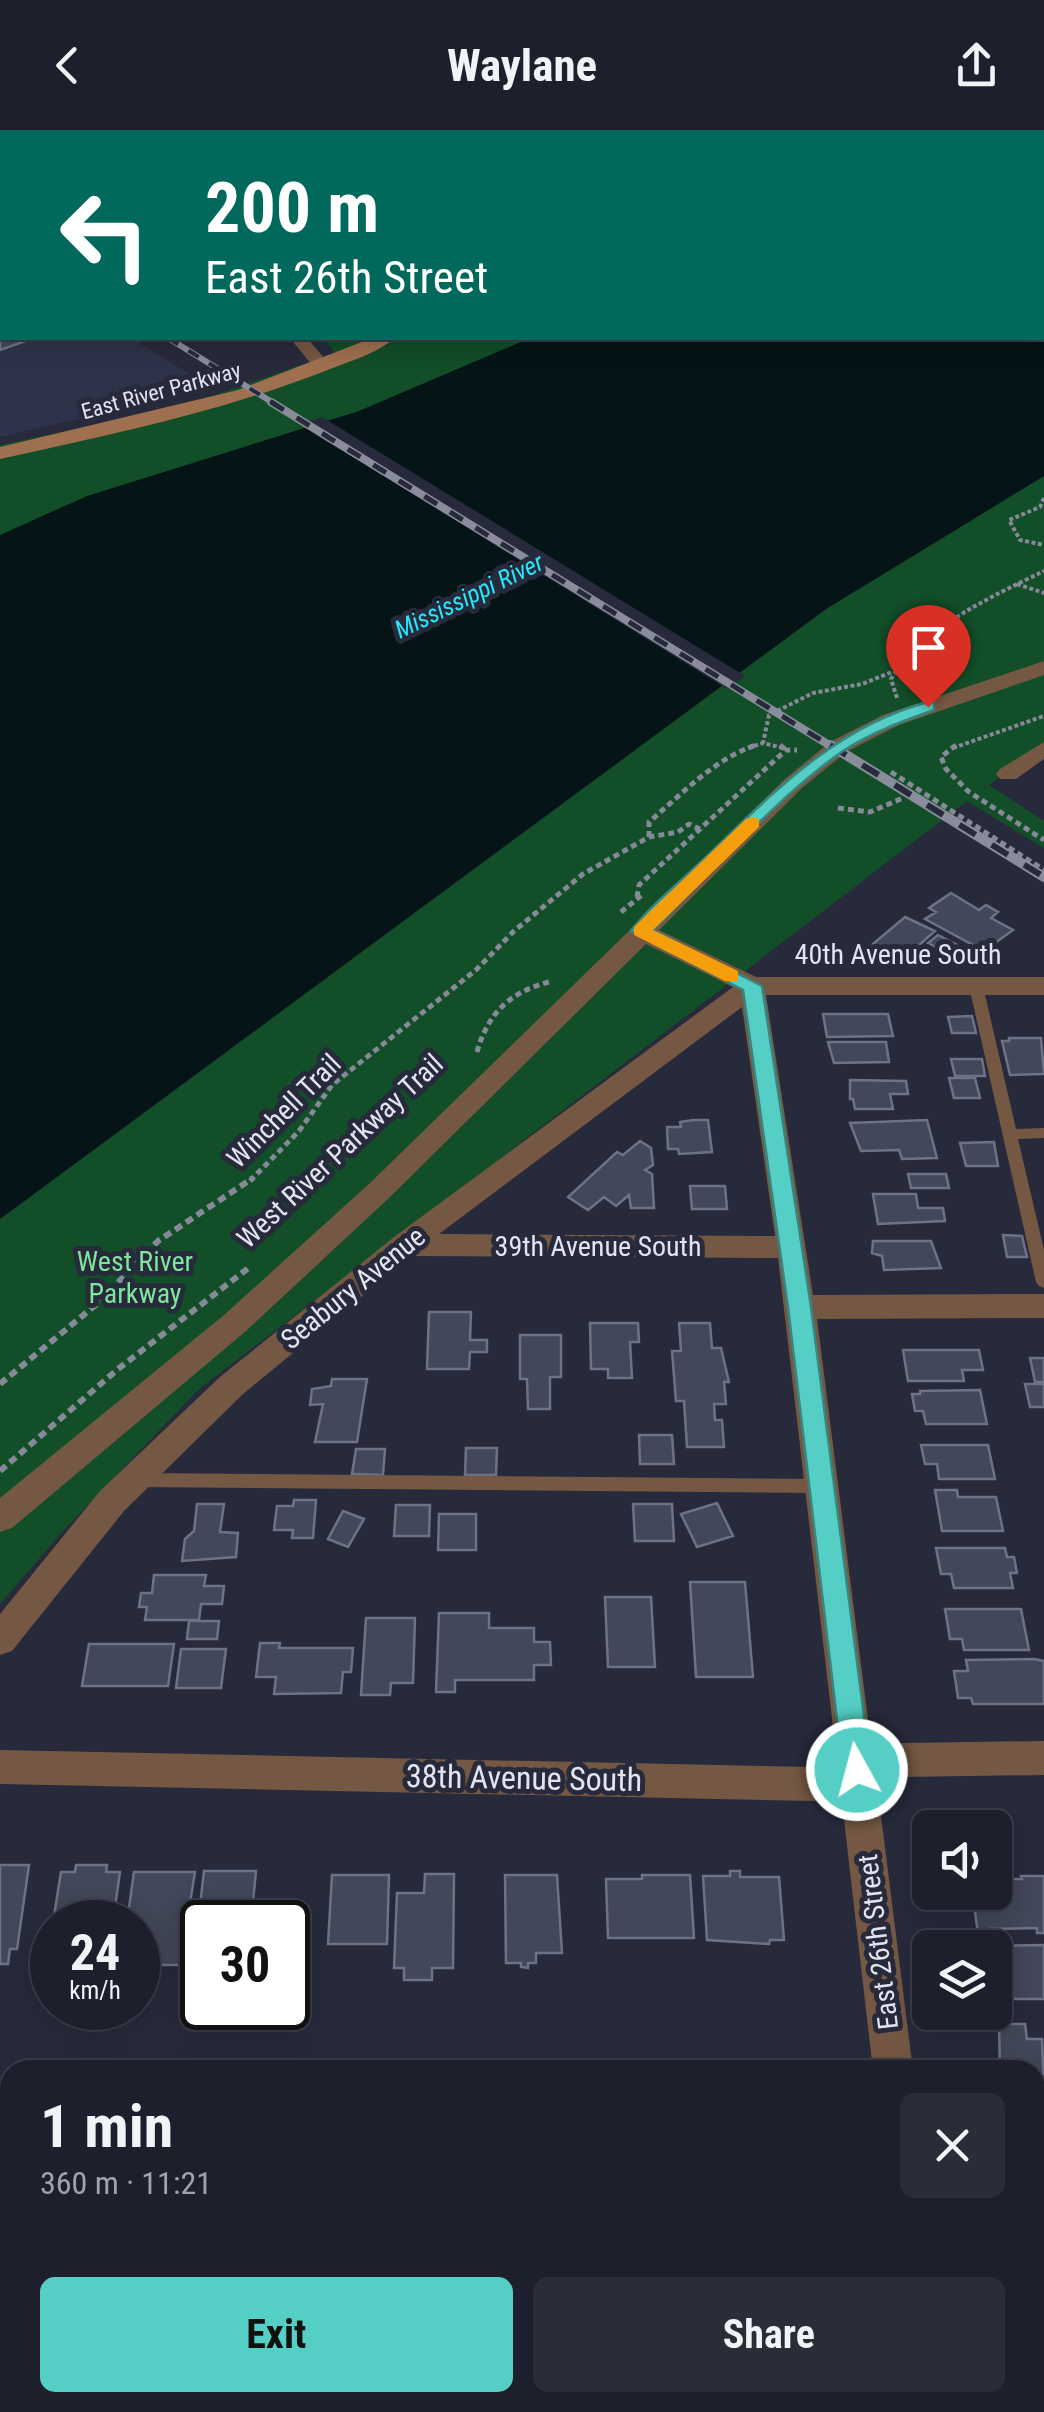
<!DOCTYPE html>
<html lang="en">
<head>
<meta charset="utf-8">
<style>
	body { margin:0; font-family:"Roboto Condensed",sans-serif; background:#2a2d38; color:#f1f3f6; height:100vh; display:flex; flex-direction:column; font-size:38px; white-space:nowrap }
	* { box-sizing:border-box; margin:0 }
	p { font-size:32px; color:#a0a3a9 }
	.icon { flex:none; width:55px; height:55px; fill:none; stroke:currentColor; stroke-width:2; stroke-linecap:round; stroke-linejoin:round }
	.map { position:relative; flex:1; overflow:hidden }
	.drawer { position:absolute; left:0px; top:1930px; width:1045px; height:352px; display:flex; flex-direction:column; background:#1d202c; border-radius:30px 30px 0 0; box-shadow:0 5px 25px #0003,0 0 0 2px #3b3e48 }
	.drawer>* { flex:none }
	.guide { position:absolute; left:0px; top:0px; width:1045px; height:210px; box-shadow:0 5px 25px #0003,0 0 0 2px #3b3e48; background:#00695c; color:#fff; overflow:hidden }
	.buttons { position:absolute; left:912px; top:1680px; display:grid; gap:20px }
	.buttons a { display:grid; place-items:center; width:100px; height:100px; border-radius:15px; background:#1d202c; box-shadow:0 5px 25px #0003,0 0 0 2px #3b3e48; font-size:50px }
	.speed { position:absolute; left:30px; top:1770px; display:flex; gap:20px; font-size:50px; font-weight:700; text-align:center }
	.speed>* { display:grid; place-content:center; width:130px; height:130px; border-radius:50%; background:#1d202c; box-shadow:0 5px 25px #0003,0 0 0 2px #3b3e48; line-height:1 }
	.speed small { font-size:25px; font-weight:400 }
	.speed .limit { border:5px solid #111; border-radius:15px; background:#fff; color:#111 }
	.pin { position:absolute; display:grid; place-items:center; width:85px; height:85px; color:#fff; margin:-102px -42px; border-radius:50% 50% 50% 0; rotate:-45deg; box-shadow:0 0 10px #0007 }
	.pin .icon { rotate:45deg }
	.me { position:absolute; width:110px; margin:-55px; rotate:353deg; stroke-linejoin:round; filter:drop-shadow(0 0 8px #0008) }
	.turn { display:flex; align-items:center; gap:35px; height:210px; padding:0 40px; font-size:45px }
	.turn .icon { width:130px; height:130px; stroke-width:2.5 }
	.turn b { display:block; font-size:70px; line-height:85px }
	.round { display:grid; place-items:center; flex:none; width:105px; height:105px; border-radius:15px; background:#2a2d38 }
	.overview { display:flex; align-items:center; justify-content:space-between; height:170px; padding:0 40px }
	h1 { font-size:60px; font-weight:700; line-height:75px }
	.action { display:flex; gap:20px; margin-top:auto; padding:20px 40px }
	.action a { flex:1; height:115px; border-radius:15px; background:#55cec5; color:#111; font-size:40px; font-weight:700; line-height:115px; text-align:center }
	.action a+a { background:#2a2d38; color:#f1f3f6 }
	header { display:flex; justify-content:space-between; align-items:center; height:130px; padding:0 40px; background:#1d202c; font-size:45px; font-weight:700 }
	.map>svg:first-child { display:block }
	.built { fill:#2e334a }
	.green { fill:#124e28 }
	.water { fill:#051416 }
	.pier { fill:#272a3b }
	.building { fill:#424759; stroke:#6d7286; stroke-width:2.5 }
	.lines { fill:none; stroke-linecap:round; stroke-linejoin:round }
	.path-far2 { stroke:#868997; stroke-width:4; stroke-dasharray:4 2.5; stroke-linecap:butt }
	.path-far1 { stroke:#868997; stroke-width:5; stroke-dasharray:6 4; stroke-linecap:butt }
	.path { stroke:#868997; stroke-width:6; stroke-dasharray:8 5; stroke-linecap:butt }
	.lane { fill:#755843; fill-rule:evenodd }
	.street { fill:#755843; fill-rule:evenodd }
	.secondary { fill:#9e704f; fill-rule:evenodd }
	.rail-far2-casing { stroke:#898c9a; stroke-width:6 }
	.rail-far1-casing { stroke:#898c9a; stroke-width:8 }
	.rail-casing { stroke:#898c9a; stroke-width:10 }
	.rail-far2 { stroke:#272a3b; stroke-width:4; stroke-dasharray:12; stroke-linecap:butt }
	.rail-far1 { stroke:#272a3b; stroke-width:5; stroke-dasharray:15; stroke-linecap:butt }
	.rail { stroke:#272a3b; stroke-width:6; stroke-dasharray:19; stroke-linecap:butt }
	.route { fill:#55cec5; stroke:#378680; stroke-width:2.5 }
	.slow { fill:#f59e0b }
	.labels { text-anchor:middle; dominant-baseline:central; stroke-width:10; stroke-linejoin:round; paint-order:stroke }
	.far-street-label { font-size:22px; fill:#e2e5f0; stroke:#272a3b }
	.far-water-label { font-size:25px; font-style:italic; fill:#25e8fb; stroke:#272a3b }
	.street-label { font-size:28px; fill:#e2e5f0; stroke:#272a3b }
	.park-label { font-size:28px; fill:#7ee59c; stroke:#272a3b }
	.near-street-label { font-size:32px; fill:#e2e5f0; stroke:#272a3b }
</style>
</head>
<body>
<header><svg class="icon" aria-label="back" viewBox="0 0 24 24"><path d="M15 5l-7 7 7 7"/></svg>Waylane<svg class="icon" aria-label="share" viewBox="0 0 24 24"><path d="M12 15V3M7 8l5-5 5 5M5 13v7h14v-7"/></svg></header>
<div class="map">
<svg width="1044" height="2282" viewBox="0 0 1044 2282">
	<rect width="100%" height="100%" fill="#272a3b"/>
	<!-- built -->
	<path class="built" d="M 0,126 L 2,208 L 131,208 L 212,258 L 0,307 Z"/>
	<!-- green -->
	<path class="green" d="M 323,208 L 542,208 L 375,282 L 0,417 L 0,315 L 184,276 L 335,223 Z
		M 1044,346 L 1044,612 L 989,655 L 1044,691 L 1044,718 L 967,671 L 199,1259 L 64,1400 L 0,1474 L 0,1089 L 826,479 Z"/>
	<!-- water -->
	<path class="water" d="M 964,0 L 1044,0 L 1044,346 L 826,479 L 0,1089 L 0,405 L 87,366 L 359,281 L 530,208 L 1042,208 L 1042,2 L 959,2 Z"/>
	<!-- pier -->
	<path class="pier" d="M 322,287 L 745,546 L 727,559 L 300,294 Z"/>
	<!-- building -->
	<path class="building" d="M 0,176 L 2,208 L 34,208 L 0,220 Z
		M 951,763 L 979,780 L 986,775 L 998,782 L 991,788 L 1013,800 L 984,821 L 925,789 L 936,782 L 929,778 Z
		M 905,787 L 935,801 L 903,829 L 873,814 Z
		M 938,805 L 965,819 L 955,827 L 928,813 Z
		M 823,884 L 888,884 L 893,906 L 827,907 Z
		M 972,886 L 976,903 L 952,903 L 948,887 Z
		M 1009,908 L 1041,908 L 1044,944 L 1010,945 L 1002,911 L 1009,911 Z
		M 828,912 L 886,912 L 889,932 L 834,933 Z
		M 951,929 L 982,929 L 985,946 L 955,946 Z
		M 949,948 L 975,948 L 980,968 L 954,968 Z
		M 850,950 L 906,951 L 908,964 L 890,964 L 893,979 L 855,979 L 853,969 L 850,969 Z
		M 693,990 L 708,990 L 712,1022 L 679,1024 L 678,1019 L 668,1019 L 667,997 L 681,997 L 680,992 Z
		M 927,990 L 937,1028 L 902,1029 L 899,1020 L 861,1021 L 850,993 Z
		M 640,1011 L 651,1018 L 653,1035 L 645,1040 L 652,1044 L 654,1078 L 631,1078 L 629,1065 L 616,1076 L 604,1067 L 588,1080 L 568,1067 L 617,1022 L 623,1025 Z
		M 994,1012 L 998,1036 L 966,1036 L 960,1013 Z
		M 908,1044 L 946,1044 L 949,1058 L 911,1058 Z
		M 690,1056 L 725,1056 L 727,1079 L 692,1079 Z
		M 873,1064 L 916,1064 L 918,1078 L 943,1078 L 945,1091 L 878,1094 Z
		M 1003,1105 L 1022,1106 L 1027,1127 L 1007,1127 Z
		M 873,1111 L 931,1111 L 941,1138 L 884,1140 L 882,1126 L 872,1123 Z
		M 429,1182 L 471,1182 L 470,1210 L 487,1210 L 487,1222 L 470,1222 L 469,1239 L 427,1239 Z
		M 590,1193 L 638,1193 L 639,1212 L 630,1212 L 632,1248 L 608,1248 L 608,1239 L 591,1239 Z
		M 679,1193 L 710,1193 L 712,1218 L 721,1218 L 729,1252 L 724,1252 L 726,1274 L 714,1274 L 715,1290 L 722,1290 L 724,1317 L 687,1317 L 684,1271 L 676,1271 L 672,1221 L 681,1221 Z
		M 520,1205 L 561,1205 L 561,1247 L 550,1247 L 550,1279 L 528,1279 L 527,1249 L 520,1249 Z
		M 903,1220 L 979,1220 L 983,1240 L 962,1240 L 964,1251 L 908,1251 Z
		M 1030,1228 L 1044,1228 L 1044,1252 L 1035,1252 Z
		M 332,1249 L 367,1249 L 357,1312 L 315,1312 L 323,1274 L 310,1275 L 312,1259 L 331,1256 Z
		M 1025,1254 L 1044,1254 L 1044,1277 L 1030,1277 Z
		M 980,1260 L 987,1294 L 926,1294 L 923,1281 L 915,1281 L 912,1264 L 920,1264 L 920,1261 Z
		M 639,1305 L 672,1305 L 674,1334 L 640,1334 Z
		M 921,1315 L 988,1315 L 995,1349 L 939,1349 L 937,1334 L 925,1334 Z
		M 466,1318 L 497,1318 L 496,1345 L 465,1345 Z
		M 356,1319 L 385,1319 L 383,1345 L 352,1344 Z
		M 935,1360 L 957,1360 L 958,1367 L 996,1367 L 1003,1401 L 942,1401 Z
		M 294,1370 L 316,1370 L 313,1408 L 292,1408 L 293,1400 L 274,1400 L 277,1376 L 293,1376 Z
		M 717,1373 L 733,1406 L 697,1417 L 681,1384 Z
		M 197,1374 L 224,1374 L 220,1402 L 238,1403 L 236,1427 L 182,1431 L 185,1409 L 194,1401 Z
		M 633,1374 L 672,1374 L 674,1411 L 635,1411 Z
		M 396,1375 L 430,1375 L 429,1406 L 394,1406 Z
		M 343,1381 L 364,1389 L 348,1417 L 328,1409 Z
		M 439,1384 L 476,1384 L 476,1420 L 438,1420 Z
		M 936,1418 L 1005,1418 L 1007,1427 L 1014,1427 L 1017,1443 L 1010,1443 L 1013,1458 L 954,1458 L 951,1444 L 941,1444 Z
		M 154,1445 L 206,1445 L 204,1456 L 224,1456 L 222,1474 L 201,1474 L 199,1490 L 145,1490 L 147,1477 L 139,1477 L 141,1463 L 152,1463 Z
		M 690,1452 L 745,1452 L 753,1547 L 696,1547 Z
		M 605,1467 L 651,1467 L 655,1537 L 608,1537 Z
		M 945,1479 L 1021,1479 L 1029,1520 L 964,1520 L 962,1509 L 950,1509 Z
		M 439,1483 L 489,1483 L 489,1498 L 534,1498 L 534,1512 L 550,1512 L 551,1535 L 534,1535 L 534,1550 L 455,1550 L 455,1562 L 436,1562 Z
		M 366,1488 L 415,1488 L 413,1553 L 391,1553 L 390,1565 L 361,1565 Z
		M 189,1491 L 219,1491 L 217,1509 L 187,1509 Z
		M 260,1513 L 280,1513 L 279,1518 L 353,1518 L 351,1542 L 343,1542 L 341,1563 L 274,1564 L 276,1547 L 256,1547 Z
		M 89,1514 L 174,1514 L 168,1556 L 82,1556 Z
		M 181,1519 L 226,1519 L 221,1558 L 176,1558 Z
		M 1034,1529 L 1044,1531 L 1044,1574 L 973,1574 L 971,1568 L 958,1568 L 954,1541 L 968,1541 L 966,1530 Z
		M 0,1735 L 29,1735 L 17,1819 L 10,1819 L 8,1834 L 0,1834 Z
		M 76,1735 L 107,1735 L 106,1742 L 120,1742 L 113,1792 L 53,1792 L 61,1742 L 75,1742 Z
		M 204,1741 L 256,1741 L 251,1792 L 202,1792 L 202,1817 L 195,1817 Z
		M 730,1741 L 740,1741 L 740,1747 L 779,1747 L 784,1810 L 770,1810 L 769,1814 L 707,1810 L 703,1746 L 730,1746 Z
		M 134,1742 L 195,1742 L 180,1835 L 138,1835 L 138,1792 L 127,1792 Z
		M 425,1744 L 454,1744 L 453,1838 L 432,1838 L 432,1850 L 404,1850 L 404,1838 L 394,1838 L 397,1763 L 424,1763 Z
		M 332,1745 L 389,1745 L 387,1814 L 328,1814 Z
		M 505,1745 L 557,1745 L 562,1823 L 536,1823 L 536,1833 L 528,1833 L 528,1838 L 521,1837 L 521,1833 L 506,1833 Z
		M 642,1745 L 690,1745 L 694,1808 L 608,1808 L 606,1749 L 642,1749 Z
		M 1021,1746 L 1044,1746 L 1044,1803 L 1037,1803 L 1037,1798 L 990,1799 L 991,1803 L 978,1803 L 972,1762 L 995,1762 L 995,1749 L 1022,1749 Z
		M 1044,1815 L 1044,1869 L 995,1869 L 995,1818 L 977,1816 Z
		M 999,1894 L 1025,1894 L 1027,1909 L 1042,1909 L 1044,1961 L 1035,1961 L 1035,1940 L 1000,1940 Z
		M 0,1952 L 10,1952 L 10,2006 L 0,2006 Z
		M 1035,1973 L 1044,1973 L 1044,2035 L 1035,2035 Z
		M 1035,2054 L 1044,2054 L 1044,2133 L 1035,2133 Z
		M 0,2076 L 10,2076 L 10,2117 L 0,2117 Z
		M 1035,2145 L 1044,2145 L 1044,2206 L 1035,2150 Z
		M 0,2239 L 7,2239 L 3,2266 L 9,2266 L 7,2281 L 0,2281 Z
		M 69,2272 L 100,2272 L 102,2282 L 54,2282 L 54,2277 L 68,2277 Z
		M 176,2272 L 247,2272 L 247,2282 L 175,2282 Z
		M 325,2272 L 391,2272 L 390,2282 L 325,2282 Z
		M 410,2272 L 474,2272 L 473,2282 L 410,2282 Z
		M 496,2272 L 564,2272 L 564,2282 L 496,2282 Z
		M 670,2272 L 699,2272 L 699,2282 L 670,2282 Z"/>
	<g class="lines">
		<!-- path-far2 -->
		<path class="path-far2" d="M 793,2 L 805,0
			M 939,2 L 946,0
			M 1044,368 L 1040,377 L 1009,390 L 1020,410 L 1044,415
			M 1017,454 L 1044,463
			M 897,568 L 891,549 C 921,498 993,466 1044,441
			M 748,618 L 763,613
			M 783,618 L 763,613 L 769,585 L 813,563 L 862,554 L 892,542
			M 953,618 L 1044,586"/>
		<!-- path-far1 -->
		<path class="path-far1" d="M 780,615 L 786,620
			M 956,615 L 941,627 L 946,639 L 969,662 L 1044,710
			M 891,642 L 1044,740
			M 838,678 L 870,682 L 903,668
			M 649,707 L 649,692 C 682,664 714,629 756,615
			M 637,767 L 639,755 L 786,620 L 797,620
			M 621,782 L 642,765
			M 477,922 C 488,883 510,862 549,852
			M 250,1051 L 299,1001 L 332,955 L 477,839 L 514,801 L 583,744 L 649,707 L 678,702 L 689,694 L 700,699"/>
		<!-- path -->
		<path class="path" d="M 0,1254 L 98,1173 L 158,1111 L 253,1048
			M 0,1341 L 118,1239 L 251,1136"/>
		<!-- lane -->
		<path class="lane" d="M 976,852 L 983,856 L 1016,999 L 1044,998 L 1044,1008 L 1018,1009 L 1044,1120 L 1044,1158 L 1039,1156 L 1036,1152 L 969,856 Z
			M 136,1343 L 822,1349 L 828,1351 L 830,1356 L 828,1361 L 822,1363 L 136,1357 L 130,1355 L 128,1350 L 130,1345 Z
			M 0,2011 L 10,2011 L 10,2033 L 0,2033 Z"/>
		<!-- street -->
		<path class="street" d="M 652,0 L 666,0 L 666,2 L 652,2 Z
			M 0,19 L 2,19 L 2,29 L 0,29 Z
			M 290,208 L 307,208 L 331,236 L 328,240 L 316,240 Z
			M 1044,531 L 1044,545 L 899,595 L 846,622 L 801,659 L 659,800 L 756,847 L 1044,847 L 1044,865 L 766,865 L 813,1165 L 1044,1164 L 1044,1188 L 817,1189 L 872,1621 L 902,1613 L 1044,1611 L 1044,1645 L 902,1647 L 877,1654 L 913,1940 L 873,1940 L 841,1664 L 815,1671 L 0,1654 L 0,1620 L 815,1637 L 837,1631 L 778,1128 L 411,1126 L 243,1264 L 124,1381 L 12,1521 L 0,1525 L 0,1484 L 100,1361 L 221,1246 L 394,1107 L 733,857 L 646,814 L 390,1067 L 246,1201 L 12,1398 L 0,1402 L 0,1368 L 224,1185 L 370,1053 L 785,649 L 830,612 L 883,585 ZM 742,877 L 775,1106 L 439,1104 Z
			M 1044,612 L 1044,629 L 1016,649 L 1000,649 L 996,644 L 1000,639 Z
			M 909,2272 L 955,2272 L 957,2282 L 911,2282 Z"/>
		<!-- secondary -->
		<path class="secondary" d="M 372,208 L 394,208 C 377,224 347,232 325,241 C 220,282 110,305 0,329 L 0,317 L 238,260 Z"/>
		<!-- rail-far2 casing -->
		<g class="rail-far2-casing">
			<path id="rail-far2" d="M 168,208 L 275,274"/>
		</g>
		<!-- rail-far1 casing -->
		<g class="rail-far1-casing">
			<path id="rail-far1" d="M 271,272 L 834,618"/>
		</g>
		<!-- rail casing -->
		<g class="rail-casing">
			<path id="rail" d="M 830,615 L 1044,747"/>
		</g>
		<!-- rail-far2 -->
		<use href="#rail-far2" class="rail-far2"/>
		<!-- rail-far1 -->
		<use href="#rail-far1" class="rail-far1"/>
		<!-- rail -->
		<use href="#rail" class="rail"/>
	</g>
	<!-- route -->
	<path class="route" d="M 928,572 L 934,573 L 934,580 C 903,591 870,603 843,621 C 779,665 710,744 653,800 L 762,856 L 811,1177 L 871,1640 L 867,1650 L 857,1653 L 847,1650 L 843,1640 L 788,1177 L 743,860 L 631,801 C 651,775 679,753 703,730 C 771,665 834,597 928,572 Z"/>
	<!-- slow -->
	<path class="slow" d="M 753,687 L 759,689 L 759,697 L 653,800 L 738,841 L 738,851 L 725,851 L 634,805 L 634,797 L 746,689 Z"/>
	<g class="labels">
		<!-- far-street labels -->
		<g class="far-street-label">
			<text transform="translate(161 261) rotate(-15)">East River Parkway</text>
		</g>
		<!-- far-water labels -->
		<g class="far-water-label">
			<text transform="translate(469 466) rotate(-26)">Mississippi River</text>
		</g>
		<!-- street labels -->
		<g class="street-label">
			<text x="898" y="824">40th Avenue South</text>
			<text transform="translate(284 981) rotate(-45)">Winchell Trail</text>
			<text transform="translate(340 1021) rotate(-43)">West River Parkway Trail</text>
			<text x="598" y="1116">39th Avenue South</text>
			<text transform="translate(353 1158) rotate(-39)">Seabury Avenue</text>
			<text transform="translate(878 1812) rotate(-97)">East 26th Street</text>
		</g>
		<!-- park labels -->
		<g class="park-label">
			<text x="135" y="1131">West River<tspan x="135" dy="32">Parkway</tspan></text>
		</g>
		<!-- near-street labels -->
		<g class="near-street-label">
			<text transform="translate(524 1648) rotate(1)">38th Avenue South</text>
		</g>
	</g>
</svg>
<div class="buttons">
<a><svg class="icon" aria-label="sound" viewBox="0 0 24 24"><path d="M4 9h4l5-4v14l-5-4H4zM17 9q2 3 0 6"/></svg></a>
<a><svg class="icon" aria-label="layers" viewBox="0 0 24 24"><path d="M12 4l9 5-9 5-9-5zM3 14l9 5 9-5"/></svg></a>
</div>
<div class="speed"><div>24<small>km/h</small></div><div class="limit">30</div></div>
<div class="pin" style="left:928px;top:577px;background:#d93025"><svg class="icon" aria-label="arrive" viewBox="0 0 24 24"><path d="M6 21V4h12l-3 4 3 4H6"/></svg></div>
<svg class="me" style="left:857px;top:1640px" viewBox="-20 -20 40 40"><circle r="17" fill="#55cec5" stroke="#fff" stroke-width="3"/><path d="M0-11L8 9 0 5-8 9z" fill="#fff"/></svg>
<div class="guide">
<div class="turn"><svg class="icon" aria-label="left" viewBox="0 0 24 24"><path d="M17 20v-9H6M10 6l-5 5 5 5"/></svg><div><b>200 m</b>East 26th Street</div></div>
</div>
<section class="drawer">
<div class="overview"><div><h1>1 min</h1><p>360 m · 11:21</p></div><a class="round"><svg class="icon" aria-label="close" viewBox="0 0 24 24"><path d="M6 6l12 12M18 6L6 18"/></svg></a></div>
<div class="action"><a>Exit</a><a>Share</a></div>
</section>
</div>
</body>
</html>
